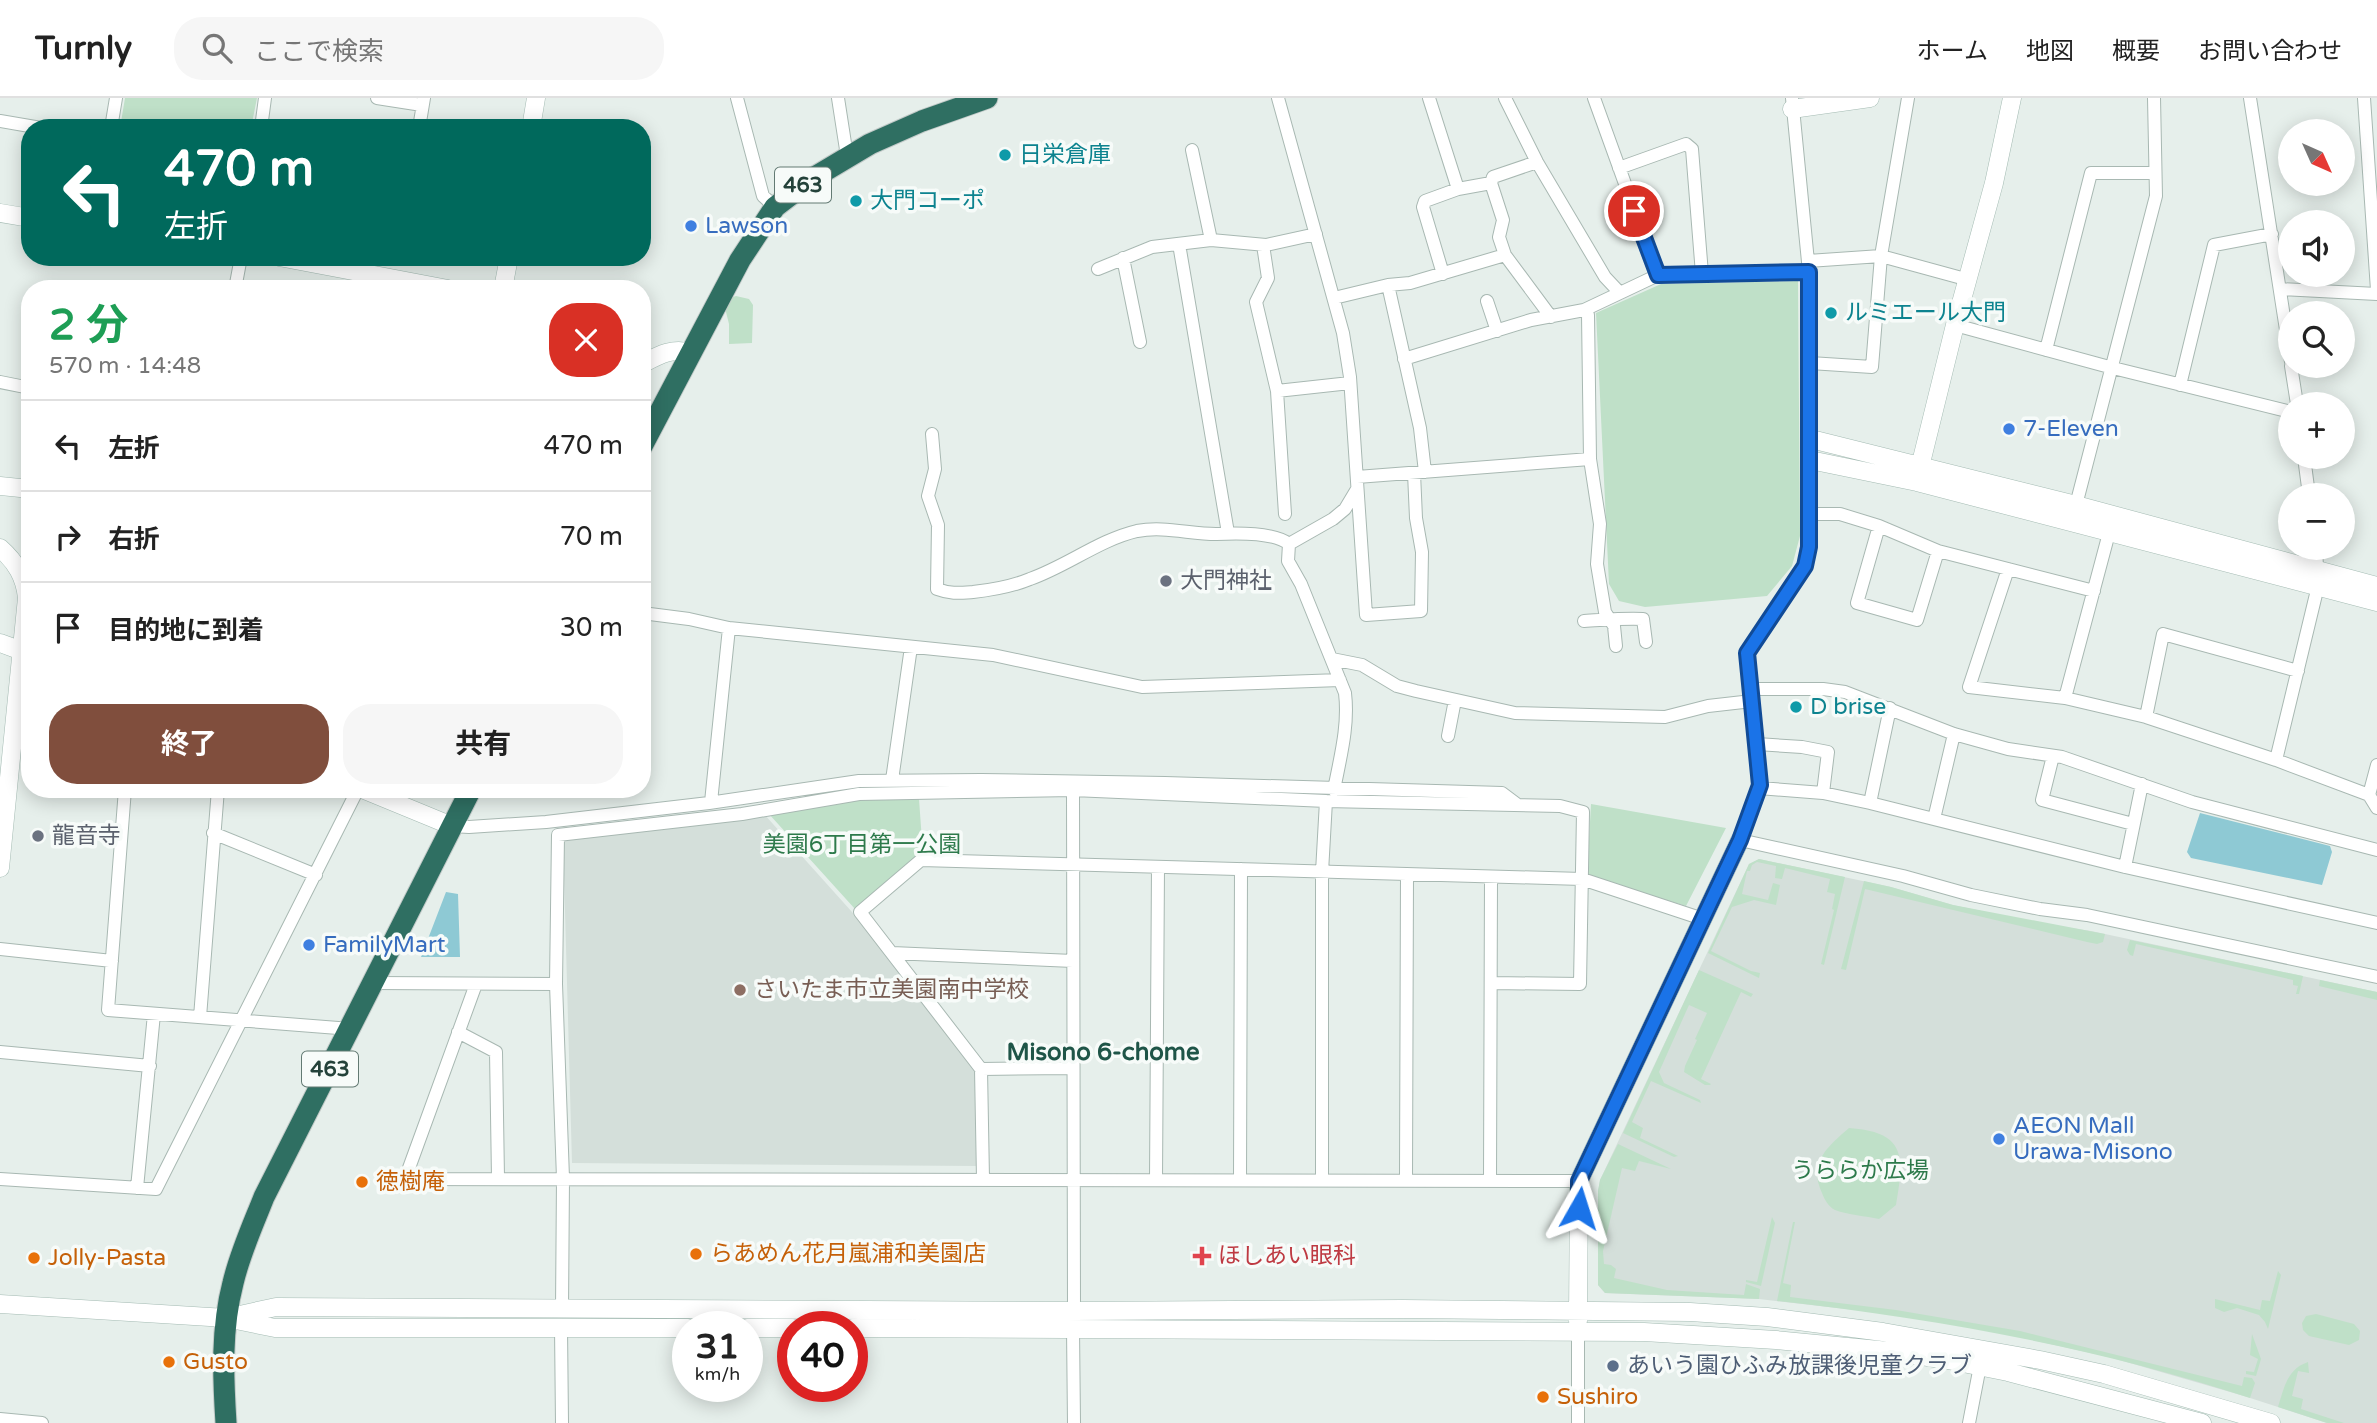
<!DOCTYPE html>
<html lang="ja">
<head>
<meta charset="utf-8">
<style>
	body { margin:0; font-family:"Varela Round","Noto Sans JP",sans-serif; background:#f6f6f6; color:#222; height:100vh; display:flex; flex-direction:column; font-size:26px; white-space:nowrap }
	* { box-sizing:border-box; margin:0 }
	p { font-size:23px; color:#767676 }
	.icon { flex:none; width:38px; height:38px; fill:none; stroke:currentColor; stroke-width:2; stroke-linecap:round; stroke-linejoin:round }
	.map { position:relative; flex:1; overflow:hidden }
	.drawer { position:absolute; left:21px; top:182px; width:630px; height:518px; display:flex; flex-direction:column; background:#fff; border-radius:28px; box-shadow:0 4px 18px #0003 }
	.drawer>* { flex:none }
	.top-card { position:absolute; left:21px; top:21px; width:630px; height:147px; border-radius:28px; box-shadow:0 4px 18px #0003; background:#00695c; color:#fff; overflow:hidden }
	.needle { width:46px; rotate:135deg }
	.controls { position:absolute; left:2278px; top:21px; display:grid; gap:14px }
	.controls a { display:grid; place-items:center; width:77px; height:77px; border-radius:50%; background:#fff; box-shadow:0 4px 18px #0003; font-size:35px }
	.speed { position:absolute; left:672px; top:1213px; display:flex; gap:14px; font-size:35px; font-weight:700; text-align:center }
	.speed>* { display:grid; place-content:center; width:91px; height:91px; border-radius:50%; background:#fff; box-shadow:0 4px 18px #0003; line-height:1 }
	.speed small { font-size:18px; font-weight:400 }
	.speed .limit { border:10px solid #d22; background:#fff; color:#111 }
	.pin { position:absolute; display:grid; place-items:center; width:60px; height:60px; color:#fff; margin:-30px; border:4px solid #fff; border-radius:50%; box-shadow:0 2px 7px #0007 }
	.me { position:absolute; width:77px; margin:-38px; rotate:6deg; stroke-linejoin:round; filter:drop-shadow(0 0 5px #0008) }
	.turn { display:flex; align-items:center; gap:24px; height:147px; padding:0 28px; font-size:32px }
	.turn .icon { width:91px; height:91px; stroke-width:2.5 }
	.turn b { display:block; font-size:49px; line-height:60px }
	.round { display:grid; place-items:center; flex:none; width:74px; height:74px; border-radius:28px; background:#f6f6f6 }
	.summary { display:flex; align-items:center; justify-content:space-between; height:119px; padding:0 28px }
	h1 { font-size:42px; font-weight:700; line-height:52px; color:#1e9e55 }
	.action { display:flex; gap:14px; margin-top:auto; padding:14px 28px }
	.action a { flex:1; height:80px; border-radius:28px; background:#804e3d; color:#fff; font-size:28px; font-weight:700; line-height:80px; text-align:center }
	.action a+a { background:#f6f6f6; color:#222 }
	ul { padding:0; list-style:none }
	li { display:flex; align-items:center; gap:21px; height:91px; padding:0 28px; border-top:2px solid #e0e0e0 }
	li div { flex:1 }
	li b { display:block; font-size:26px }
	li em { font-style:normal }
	header { display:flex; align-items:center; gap:42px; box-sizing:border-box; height:98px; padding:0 35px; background:#fff; border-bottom:2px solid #e0e0e0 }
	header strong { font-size:33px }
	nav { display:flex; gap:38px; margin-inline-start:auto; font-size:24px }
	.search { width:490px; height:63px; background:#f6f6f6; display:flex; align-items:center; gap:18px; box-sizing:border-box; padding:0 24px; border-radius:28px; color:#767676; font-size:26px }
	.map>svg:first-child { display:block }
	.built { fill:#d4dfda }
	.green { fill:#bfe0c8 }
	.water { fill:#8ec9d4 }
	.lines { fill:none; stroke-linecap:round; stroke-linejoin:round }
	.street-casing { stroke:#a8b8b2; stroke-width:14 }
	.secondary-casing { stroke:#a4bbb3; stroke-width:19 }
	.highway-casing { stroke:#c2cac8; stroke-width:23 }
	.street { stroke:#fff; stroke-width:12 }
	.secondary { stroke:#fff; stroke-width:18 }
	.highway { stroke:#2f6f62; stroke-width:21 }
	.route-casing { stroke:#114b97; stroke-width:18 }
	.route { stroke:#1a73e8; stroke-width:12 }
	.culture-dot { fill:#0f9aa8; stroke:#f7fbf9; stroke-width:2.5 }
	.shop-dot { fill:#3f7fe0; stroke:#f7fbf9; stroke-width:2.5 }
	.worship-dot { fill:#6b7280; stroke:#f7fbf9; stroke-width:2.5 }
	.education-dot { fill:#8d6e63; stroke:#f7fbf9; stroke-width:2.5 }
	.food-dot { fill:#e8710a; stroke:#f7fbf9; stroke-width:2.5 }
	.health-dot { fill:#e0444e; stroke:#f7fbf9; stroke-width:2.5 }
	.service-dot { fill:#5c6f8a; stroke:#f7fbf9; stroke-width:2.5 }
	.labels { text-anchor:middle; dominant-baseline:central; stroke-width:7; stroke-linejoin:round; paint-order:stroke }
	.shield { fill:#f7fbf9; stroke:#637a73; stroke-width:2 }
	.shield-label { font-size:21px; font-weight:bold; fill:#24423a }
	.culture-label { font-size:23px; fill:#0d838f; stroke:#f7fbf9; text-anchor:start }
	.shop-label { font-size:23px; fill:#366cbe; stroke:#f7fbf9; text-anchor:start }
	.worship-label { font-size:23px; fill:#5b616d; stroke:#f7fbf9; text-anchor:start }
	.park-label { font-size:23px; fill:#2d7a4b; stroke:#f7fbf9 }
	.education-label { font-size:23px; fill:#785e54; stroke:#f7fbf9; text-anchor:start }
	.food-label { font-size:23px; fill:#c56008; stroke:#f7fbf9; text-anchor:start }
	.health-label { font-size:23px; fill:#be3a42; stroke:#f7fbf9; text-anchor:start }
	.service-label { font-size:23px; fill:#4e5e75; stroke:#f7fbf9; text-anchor:start }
	.neighbourhood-label { font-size:24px; font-weight:bold; fill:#1f5548; stroke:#f7fbf9 }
</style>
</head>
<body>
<header>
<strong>Turnly</strong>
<div class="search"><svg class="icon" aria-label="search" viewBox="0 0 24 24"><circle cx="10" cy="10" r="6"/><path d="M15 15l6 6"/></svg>ここで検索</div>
<nav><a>ホーム</a><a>地図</a><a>概要</a><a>お問い合わせ</a></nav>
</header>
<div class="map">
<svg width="2377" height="1325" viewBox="0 0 2377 1325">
	<rect width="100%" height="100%" fill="#e6efeb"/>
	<!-- built -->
	<path class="built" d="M 764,716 L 852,814 L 975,970 L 976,1068 L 572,1065 L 563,741 Z
		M 1759,761 L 1891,789 L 1953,807 L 2038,825 L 2091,833 L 2377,894 L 2377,1325 L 2327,1325 L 2244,1298 L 2109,1259 L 1983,1231 L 1873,1214 L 1759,1201 L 1605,1195 L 1598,1187 L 1598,1093 L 1600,1082 L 1749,766 Z"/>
	<!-- green -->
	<path class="green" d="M 125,0 L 257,0 L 251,30 L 120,30 Z
		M 1798,183 L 1800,438 L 1792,468 L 1767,498 L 1645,509 L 1619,503 L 1609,486 L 1596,215 L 1661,186 Z
		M 736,198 L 749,201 L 753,207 L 752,245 L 729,246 L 729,226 L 726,214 L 722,212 L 730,200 Z
		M 862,701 L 919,701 L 923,757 L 855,811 L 769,716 Z
		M 1591,706 L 1726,730 L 1686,808 L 1587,778 Z
		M 1759,761 L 1845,779 L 1824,867 L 1821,866 L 1834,812 L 1832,811 L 1835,796 L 1827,794 L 1830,781 L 1785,770 L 1782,781 L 1775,780 L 1776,768 L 1757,764 L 1752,767 L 1750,773 L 1747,773 L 1742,796 L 1768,802 L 1773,785 L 1780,787 L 1776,807 L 1754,802 L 1732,809 L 1711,853 L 1751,873 L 1760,875 L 1759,880 L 1708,855 L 1749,766 Z
		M 1864,783 L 1891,789 L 1953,807 L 2105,836 L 2103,844 L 2097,846 L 2087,844 L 1865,791 L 1846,872 L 1841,871 Z
		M 2130,842 L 2303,878 L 2299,896 L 2296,896 L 2298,888 L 2293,887 L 2293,882 L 2136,846 L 2133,858 L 2130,857 L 2127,852 Z
		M 1699,872 L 1753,896 L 1751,899 L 1741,894 L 1701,981 L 1711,986 L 1710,987 L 1705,987 L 1684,974 L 1685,968 L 1697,942 L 1695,941 L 1707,915 L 1689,907 L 1659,974 L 1664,985 L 1700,1002 L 1701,1005 L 1651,983 L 1632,1024 L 1643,1030 L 1640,1040 L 1678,1058 L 1674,1059 L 1623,1035 Z
		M 2320,882 L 2377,894 L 2377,902 L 2319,888 Z
		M 1849,1030 C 1907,1034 1904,1059 1896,1107 L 1879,1121 C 1866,1118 1848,1117 1835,1112 C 1829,1109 1824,1101 1822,1095 C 1808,1065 1827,1049 1849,1030 Z
		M 1618,1046 L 1671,1071 L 1639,1063 L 1635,1073 L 1622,1070 L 1603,1153 L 1604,1166 L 1611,1167 L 1616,1171 L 1614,1180 L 1667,1192 L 1744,1197 L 1746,1186 L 1760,1191 L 1759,1201 L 1605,1195 L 1598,1187 L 1598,1093 L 1600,1082 Z
		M 1772,1119 L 1775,1125 L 1761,1188 L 1746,1184 L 1746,1182 L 1757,1184 Z
		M 1793,1124 L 1795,1124 L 1783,1185 L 1791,1187 L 1790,1199 L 1896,1212 L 2020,1233 L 2242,1288 L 2244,1279 L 2252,1280 L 2255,1285 L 2250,1300 C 2096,1249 1937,1221 1777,1203 Z
		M 2278,1173 L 2281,1177 L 2268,1231 L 2265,1224 L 2259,1217 L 2237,1210 L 2224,1214 L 2215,1210 L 2215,1201 L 2260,1212 L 2262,1202 L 2270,1203 Z
		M 2316,1216 L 2354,1226 L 2360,1233 L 2359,1242 L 2349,1247 L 2309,1238 L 2303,1232 L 2302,1225 L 2306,1218 Z
		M 2252,1236 L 2261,1261 L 2256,1278 L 2246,1276 L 2246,1273 L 2254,1274 L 2258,1261 L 2250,1257 Z
		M 2308,1264 L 2309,1275 L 2298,1273 L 2292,1298 L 2303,1301 L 2301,1311 L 2344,1325 L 2327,1325 L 2278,1309 C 2284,1290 2287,1271 2308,1264 Z"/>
	<!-- water -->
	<path class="water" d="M 2200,715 L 2330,748 L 2332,754 L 2322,787 L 2191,760 L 2187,754 Z
		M 446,794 L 458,796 L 460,859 L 421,859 Z"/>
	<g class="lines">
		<!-- street casing -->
		<g class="street-casing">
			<path id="street" d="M 377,0 L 422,7
				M 737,0 L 763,98 L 775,109
				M 838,0 L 847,58
				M 1278,0 L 1343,235 L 1350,279 L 1366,517 L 1421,513 L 1422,454 L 1416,420 L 1414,375
				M 1429,0 L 1458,91
				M 1505,0 L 1537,64 L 1605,179 L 1620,195 L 1658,177 L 1809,174
				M 1594,0 L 1658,177
				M 1792,0 L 1809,174 L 1809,449 L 1805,468 L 1747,555 L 1760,687 L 1740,742 L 1903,778 L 1971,797 L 2040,811 L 2087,817 L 2377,879
				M 2250,0 L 2291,264
				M 2364,0 L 2377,192
				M 0,23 L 41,30
				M 111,30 L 116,0
				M 261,30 L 265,0
				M 419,30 L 424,0
				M 1192,52 L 1211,142
				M 1537,64 L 1493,79 L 1491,85 L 1503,122 L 1499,139 L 1505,157 L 1551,219
				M 1619,70 L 1686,46 L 1692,51 L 1702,176
				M 1179,146 L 1228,435
				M 1263,147 L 1268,180 L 1256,204 L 1277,293 L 1285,416
				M 1123,160 L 1140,244
				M 1808,163 L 1881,158 L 1969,182
				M 1098,171 L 1152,149 L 1211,142 L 1266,147 L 1316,136
				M 1443,176 L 1423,109 L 1425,103 L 1458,91 L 1491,85
				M 1388,187 L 1420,330 L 1425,374
				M 235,191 L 241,159
				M 2280,191 L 2377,196
				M 1334,200 L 1388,187 L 1410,185 L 1505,157
				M 1487,203 L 1497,233
				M 1584,212 L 1620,195
				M 1955,227 L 2113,270 L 2291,314
				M 2046,252 L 2091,75 L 2155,75
				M 1404,261 L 1531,222 L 1584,212 L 1588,217 L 1590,361 L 1600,426 L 1597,466 L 1605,514 L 1614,528 L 1616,548
				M 1810,265 L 1872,269 L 1881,158 L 1908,0
				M 2291,268 L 2297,306
				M 0,284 L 30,290
				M 2180,287 L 2214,147 L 2272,136
				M 1277,293 L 1350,285
				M 932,336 L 935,371 L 928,398 L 938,427 L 937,491 C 950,496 959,495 973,494 C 992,492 1013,488 1030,481 C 1067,468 1099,442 1137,433 C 1164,428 1190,436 1216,436 C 1236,435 1274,434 1289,446
				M 2304,359 L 2309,397
				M 1357,379 L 1590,361
				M 2076,407 L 2156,98 L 2154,0
				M 1810,416 L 1840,416 L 1879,428 L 1938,453 L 2094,493
				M 1879,428 L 1857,505 L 1917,522 L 1938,453
				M 2008,471 L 1969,589 L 2065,600 L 2146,619 L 2276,662 L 2369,697 L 2377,710
				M 642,515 L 689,521 L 729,530 L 993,557 L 1142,589 L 1340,582
				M 1584,523 C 1604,522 1623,520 1643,521 L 1646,544
				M 1332,561 L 1362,567 L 1397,588 L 1416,593 L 1515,615 L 1665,619 L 1708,608 L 1752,603
				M 1750,591 L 1823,591 L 1845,594 L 1954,636 L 2008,651 L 2062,659 L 2192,704 L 2377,752
				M 2065,600 L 2109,435
				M 2146,619 L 2163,536 L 2298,573
				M 1448,638 L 1455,602
				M 1757,646 L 1802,649 L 1828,654 L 1823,695
				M 2053,658 L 2042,702 L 2133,726
				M 2276,662 L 2318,488 L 2316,450
				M 892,682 L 911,549
				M 1759,690 L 1823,695 L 1870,705 L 2125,769 L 2377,825
				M 125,691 L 108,912 L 351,931
				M 1073,692 L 1074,1213
				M 1334,692 C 1340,660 1349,628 1345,595 L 1301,486 L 1288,463 L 1289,446 L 1333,421 L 1345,411 L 1357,391
				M 2369,697 L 2377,667
				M 711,704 L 729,530
				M 1870,705 L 1890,610
				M 1934,721 L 1954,636
				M 452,728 L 469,729 L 546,724 L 709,705 L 859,683 L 981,682 L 1165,685 L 1502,695 L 1518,707
				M 213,735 L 316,777
				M 2125,769 L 2142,686
				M 0,851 L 112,863
				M 892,855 L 1073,863
				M 374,885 L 556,886
				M 476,886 L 405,1081 L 1579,1083
				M 200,919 L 218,691
				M 458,934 L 496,954 L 498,1080
				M 0,954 L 150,968
				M 981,971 L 1073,970
				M 0,1081 L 156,1091 L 358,691
				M 983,1081 L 981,971 L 860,814 L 921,762 L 1582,781 L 1703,821
				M 1156,1082 L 1158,769
				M 1240,1082 L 1241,771
				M 1322,1082 L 1322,774 L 1326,703
				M 1406,1082 L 1407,776
				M 1490,1083 L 1491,779
				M 137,1090 L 154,916
				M 562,1211 L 563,1080 L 556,886 L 558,737 L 742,716 L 859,696 L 1073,692 L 1326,703 L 1560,708 L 1583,714 L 1580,886 L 1491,885
				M 561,1229 L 562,1325
				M 1073,1231 L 1074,1325
				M 0,1321 L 42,1325
				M 1578,1325 L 1578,1233
				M 1969,1325 L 1980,1268"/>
		</g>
		<!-- secondary casing -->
		<g class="secondary-casing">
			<path id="secondary" d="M 1792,11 L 1870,0
				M 531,30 L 536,0
				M 0,115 L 30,120
				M 279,159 L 448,191
				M 503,191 L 509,159
				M 642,266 C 659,257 673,249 691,255
				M 1811,341 L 2076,407 L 2377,488
				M 1810,362 L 1917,384 L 2377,504
				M 1917,381 L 1955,227 L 1994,85 L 2012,0
				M 0,388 L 30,391
				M 0,450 C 16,464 25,479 27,500 L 0,770
				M 0,545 L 30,556
				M 362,691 L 452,728
				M 0,1206 L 226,1220 L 275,1230 L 688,1230
				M 226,1220 L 276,1209 L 1074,1213 L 1403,1211 L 1690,1214 L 1767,1219 L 1883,1234 L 2040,1262 L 2104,1276 L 2271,1325
				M 1578,1223 L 1579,1083 L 1740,742
				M 747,1230 L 793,1230
				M 852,1230 L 1644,1234 L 1776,1242 L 1889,1253 L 1948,1262 L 2008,1274 L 2202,1325"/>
		</g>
		<!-- highway casing -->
		<g class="highway-casing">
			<path id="highway" d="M 642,348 L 740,162 L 775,109 L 813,80 L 870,46 L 922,23 L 987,0
				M 226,1325 C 223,1278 221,1231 233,1185 C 240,1155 253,1127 264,1099 L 471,691"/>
		</g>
		<!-- street -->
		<use href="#street" class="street"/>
		<!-- secondary -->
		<use href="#secondary" class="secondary"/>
		<!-- highway -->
		<use href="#highway" class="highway"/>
	</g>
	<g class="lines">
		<!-- route casing -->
		<g class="route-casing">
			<path id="route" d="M 1579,1110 L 1579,1083 L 1740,742 L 1760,687 L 1747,555 L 1805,468 L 1809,449 L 1809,174 L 1658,177 L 1634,113"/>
		</g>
		<!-- route -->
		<use href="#route" class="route"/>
	</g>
	<!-- markers -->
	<g class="culture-dot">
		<circle cx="1005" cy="57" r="7"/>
		<circle cx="856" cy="103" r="7"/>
		<circle cx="1831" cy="215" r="7"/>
		<circle cx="1796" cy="609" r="7"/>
	</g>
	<g class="shop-dot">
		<circle cx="691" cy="128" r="7"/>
		<circle cx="2009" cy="331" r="7"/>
		<circle cx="309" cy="847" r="7"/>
		<circle cx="1999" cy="1041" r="7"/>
	</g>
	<g class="worship-dot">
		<circle cx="1166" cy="483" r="7"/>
		<circle cx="38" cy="738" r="7"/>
	</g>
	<circle class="education-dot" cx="740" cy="892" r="7"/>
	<g class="food-dot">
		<circle cx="362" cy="1084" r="7"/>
		<circle cx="696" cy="1156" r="7"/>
		<circle cx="34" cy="1160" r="7"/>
		<circle cx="169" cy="1264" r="7"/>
		<circle cx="1543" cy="1299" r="7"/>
	</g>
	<path class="health-dot" d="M1198.5 1147.5h7v7h7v7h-7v7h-7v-7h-7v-7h7z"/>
	<circle class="service-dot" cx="1613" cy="1268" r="7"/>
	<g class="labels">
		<!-- shield labels -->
		<g class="shield">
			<rect x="775" y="69.5" width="56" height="35" rx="5"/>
			<rect x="302" y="953.5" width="56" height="35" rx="5"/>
		</g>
		<g class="shield-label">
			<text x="803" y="87">463</text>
			<text x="330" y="971">463</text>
		</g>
		<!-- culture labels -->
		<g class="culture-label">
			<text x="1019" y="57">日栄倉庫</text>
			<text x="870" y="103">大門コーポ</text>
			<text x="1845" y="215">ルミエール大門</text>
			<text x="1810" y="609">D brise</text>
		</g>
		<!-- shop labels -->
		<g class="shop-label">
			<text x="705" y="128">Lawson</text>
			<text x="2023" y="331">7-Eleven</text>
			<text x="323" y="847">FamilyMart</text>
			<text x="2013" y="1028">AEON Mall<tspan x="2013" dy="26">Urawa-Misono</tspan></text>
		</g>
		<!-- worship labels -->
		<g class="worship-label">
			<text x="1180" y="483">大門神社</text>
			<text x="52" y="738">龍音寺</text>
		</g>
		<!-- park labels -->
		<g class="park-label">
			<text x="862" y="747">美園6丁目第一公園</text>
			<text x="1860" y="1073">うららか広場</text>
		</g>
		<!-- education labels -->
		<g class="education-label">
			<text x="754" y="892">さいたま市立美園南中学校</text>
		</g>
		<!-- food labels -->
		<g class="food-label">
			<text x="376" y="1084">徳樹庵</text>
			<text x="710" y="1156">らあめん花月嵐浦和美園店</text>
			<text x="48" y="1160">Jolly-Pasta</text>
			<text x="183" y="1264">Gusto</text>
			<text x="1557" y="1299">Sushiro</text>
		</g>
		<!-- health labels -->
		<g class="health-label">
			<text x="1218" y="1158">ほしあい眼科</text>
		</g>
		<!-- service labels -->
		<g class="service-label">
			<text x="1627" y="1268">あいう園ひふみ放課後児童クラブ</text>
		</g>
		<!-- neighbourhood labels -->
		<g class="neighbourhood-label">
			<text x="1103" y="954">Misono 6-chome</text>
		</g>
	</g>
</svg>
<div class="controls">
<a><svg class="needle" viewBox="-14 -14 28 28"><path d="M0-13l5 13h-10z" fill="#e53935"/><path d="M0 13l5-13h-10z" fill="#767676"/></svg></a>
<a><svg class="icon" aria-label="sound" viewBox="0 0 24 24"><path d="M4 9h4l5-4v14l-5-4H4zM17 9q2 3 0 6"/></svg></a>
<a><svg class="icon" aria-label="search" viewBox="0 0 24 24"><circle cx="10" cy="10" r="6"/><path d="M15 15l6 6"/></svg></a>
<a>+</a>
<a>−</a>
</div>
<div class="speed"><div>31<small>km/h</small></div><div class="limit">40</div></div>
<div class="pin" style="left:1634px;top:113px;background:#d93025"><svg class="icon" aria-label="arrive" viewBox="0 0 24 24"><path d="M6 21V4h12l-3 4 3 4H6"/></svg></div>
<svg class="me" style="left:1579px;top:1110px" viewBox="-20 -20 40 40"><path d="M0-17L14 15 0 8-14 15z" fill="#1a73e8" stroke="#fff" stroke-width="4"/></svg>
<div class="top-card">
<div class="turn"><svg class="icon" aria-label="left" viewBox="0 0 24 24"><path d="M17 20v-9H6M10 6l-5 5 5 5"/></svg><div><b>470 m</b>左折</div></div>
</div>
<section class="drawer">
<div class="summary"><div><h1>2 分</h1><p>570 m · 14:48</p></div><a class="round" style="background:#d93025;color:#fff"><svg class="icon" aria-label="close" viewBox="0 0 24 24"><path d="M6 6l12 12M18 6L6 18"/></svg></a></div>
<ul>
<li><svg class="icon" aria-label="left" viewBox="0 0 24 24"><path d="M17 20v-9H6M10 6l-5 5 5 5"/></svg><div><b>左折</b></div><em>470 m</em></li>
<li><svg class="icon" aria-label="right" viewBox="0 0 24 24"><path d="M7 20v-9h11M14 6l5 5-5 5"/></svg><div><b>右折</b></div><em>70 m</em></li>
<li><svg class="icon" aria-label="arrive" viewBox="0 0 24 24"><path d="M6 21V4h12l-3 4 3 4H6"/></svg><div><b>目的地に到着</b></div><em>30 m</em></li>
</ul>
<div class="action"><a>終了</a><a>共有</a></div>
</section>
</div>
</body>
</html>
